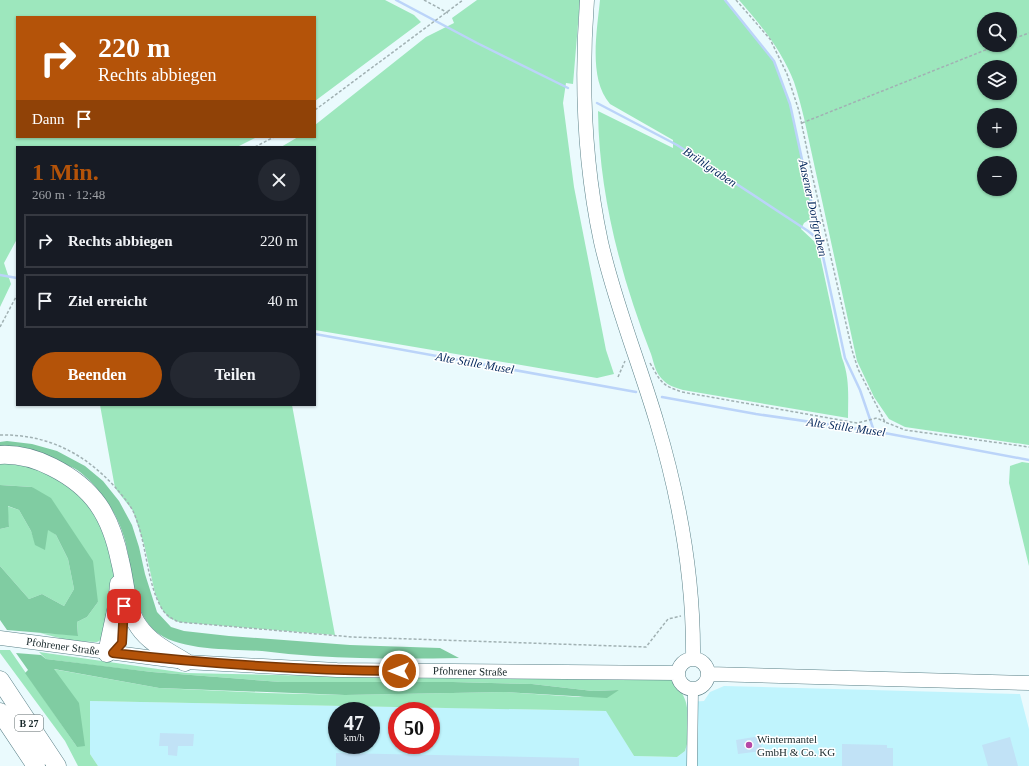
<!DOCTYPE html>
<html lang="de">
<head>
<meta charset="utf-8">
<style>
	body { margin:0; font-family:Georgia,serif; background:#242831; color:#f1f3f6; height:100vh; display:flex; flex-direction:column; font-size:15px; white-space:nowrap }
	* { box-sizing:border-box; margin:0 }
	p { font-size:13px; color:#9ea1a6 }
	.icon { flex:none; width:22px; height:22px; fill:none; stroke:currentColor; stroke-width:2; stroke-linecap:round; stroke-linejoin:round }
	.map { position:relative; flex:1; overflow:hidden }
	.side { position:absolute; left:16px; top:146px; width:300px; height:260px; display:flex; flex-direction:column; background:#171b24; border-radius:0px; box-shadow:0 1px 3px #0004 }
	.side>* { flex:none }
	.banner { position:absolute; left:16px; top:16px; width:300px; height:122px; border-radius:0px; box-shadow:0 1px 3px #0004; background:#b45309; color:#fff; overflow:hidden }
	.fabs { position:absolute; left:977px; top:12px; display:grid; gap:8px }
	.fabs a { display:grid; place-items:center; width:40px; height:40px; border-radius:50%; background:#171b24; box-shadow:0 1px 3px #0004; font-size:20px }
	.speed { position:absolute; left:328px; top:702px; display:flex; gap:8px; font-size:20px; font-weight:700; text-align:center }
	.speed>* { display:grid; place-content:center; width:52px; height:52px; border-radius:50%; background:#171b24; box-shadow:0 1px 3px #0004; line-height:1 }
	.speed small { font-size:10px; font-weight:400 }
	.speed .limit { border:6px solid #d22; background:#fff; color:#111 }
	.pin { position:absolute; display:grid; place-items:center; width:34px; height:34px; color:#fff; margin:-17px; border-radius:8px; box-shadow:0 2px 6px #0006 }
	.me { position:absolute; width:44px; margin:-22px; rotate:270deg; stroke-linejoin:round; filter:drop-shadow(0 0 3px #0008) }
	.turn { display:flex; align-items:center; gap:14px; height:84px; padding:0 16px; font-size:18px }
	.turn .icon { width:52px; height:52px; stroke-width:2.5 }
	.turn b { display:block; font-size:28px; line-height:34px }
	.then { display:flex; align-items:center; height:38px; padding:0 16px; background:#0003; gap:8px; font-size:15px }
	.round { display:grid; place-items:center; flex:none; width:42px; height:42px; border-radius:21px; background:#242831 }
	.summary { display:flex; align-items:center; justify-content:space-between; height:68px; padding:0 16px }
	h1 { font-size:24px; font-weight:800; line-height:30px; color:#b45309 }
	.button { display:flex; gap:8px; margin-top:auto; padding:8px 16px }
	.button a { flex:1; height:46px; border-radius:24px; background:#b45309; color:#fff; font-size:16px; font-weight:800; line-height:46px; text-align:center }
	.button a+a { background:#242831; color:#f1f3f6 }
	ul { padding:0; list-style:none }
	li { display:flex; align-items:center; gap:12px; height:54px; margin:0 8px 6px; padding:0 8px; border:2px solid #363941; border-radius:0px }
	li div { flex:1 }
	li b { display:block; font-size:15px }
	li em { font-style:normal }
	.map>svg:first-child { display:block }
	.built { fill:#c0f4fd; fill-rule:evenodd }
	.green { fill:#9de7bd; fill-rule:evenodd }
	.forest { fill:#80cca2 }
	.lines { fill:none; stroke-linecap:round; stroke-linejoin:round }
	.stream { stroke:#bbd4f9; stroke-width:2.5 }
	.building { fill:#c1e2f6 }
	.street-casing { stroke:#5a8188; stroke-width:11 }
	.secondary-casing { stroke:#5a8188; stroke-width:15 }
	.highway-casing { stroke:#5a8188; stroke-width:19 }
	.path { stroke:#a1b1b3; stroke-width:1.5; stroke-dasharray:3 2; stroke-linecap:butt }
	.street { stroke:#fff; stroke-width:10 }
	.secondary { stroke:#fff; stroke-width:14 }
	.highway { stroke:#fff; stroke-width:18 }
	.route-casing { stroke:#753606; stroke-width:10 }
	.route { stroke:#b45309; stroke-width:7 }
	.poi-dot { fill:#b648a6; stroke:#fff; stroke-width:1.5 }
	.labels { text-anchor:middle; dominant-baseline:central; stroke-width:3; stroke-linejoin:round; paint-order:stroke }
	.shield { fill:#fff; stroke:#5d686a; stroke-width:1 }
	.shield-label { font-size:10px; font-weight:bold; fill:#18282a }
	.street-label { font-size:11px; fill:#18282a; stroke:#fff }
	.poi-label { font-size:11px; fill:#18282a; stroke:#fff; text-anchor:start }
	.water-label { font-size:12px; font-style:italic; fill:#03275b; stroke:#fff }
</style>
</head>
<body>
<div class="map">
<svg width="1029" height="766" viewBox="0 0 1029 766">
	<rect width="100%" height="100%" fill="#eafafd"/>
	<!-- built -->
	<path class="built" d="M 724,686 L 1020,694 L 1029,729 L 1029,766 L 98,766 L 90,754 L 90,701 L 607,711 L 634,756 L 677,757 L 685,751 L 687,744 L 687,702 L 704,701 L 710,692 ZM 337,711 L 371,711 L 371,745 L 337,745 ZM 397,711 L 431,711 L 431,745 L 397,745 Z"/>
	<!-- green -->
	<path class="green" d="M 0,0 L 385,0 L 414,15 L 421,22 L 315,101 L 315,17 L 17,17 L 17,137 L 257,137 L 237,147 L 17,147 L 17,239 L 4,263 L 11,284 L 0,307 Z
		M 477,0 L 580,0 L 573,84 L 566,83 L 563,103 L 574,187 L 606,350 L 614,374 L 597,378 L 315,330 L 315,147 L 281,147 L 298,137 L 315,137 L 315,125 L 426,37 L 454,23 L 452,18 Z
		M 600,0 L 725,0 L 774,61 L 790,104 L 815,216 L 804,223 L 801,229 L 816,243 L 819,251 L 842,358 C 850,378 848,398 848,418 L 683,390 C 674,387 668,386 662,379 C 655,372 654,363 651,354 C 621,277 599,195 598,111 L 673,148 L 673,140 L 610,104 C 588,79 597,31 600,0 Z
		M 739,0 L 1029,0 L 1029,445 L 905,427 L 889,419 L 874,397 L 857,361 L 804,118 C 801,106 798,94 794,82 C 782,51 761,25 739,0 ZM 984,19 L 1010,19 L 1010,45 L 984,45 ZM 984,67 L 1010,67 L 1010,93 L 984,93 ZM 984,115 L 1010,115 L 1010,141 L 984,141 ZM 984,163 L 1010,163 L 1010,189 L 984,189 Z
		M 100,405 L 292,405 L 335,635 L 179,622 L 169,618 L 161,608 L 155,593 L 144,544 L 133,511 L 115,488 Z
		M 0,461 L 38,468 L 81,494 L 103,525 L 117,579 L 101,640 L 97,642 L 71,641 L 40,633 L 78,635 L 77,622 L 87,617 L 98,602 L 32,487 L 0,485 Z
		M 1022,462 L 1029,463 L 1029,566 L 1009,483 L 1010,466 Z
		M 7,506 L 19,510 L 31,531 L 36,545 L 48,529 L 56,535 L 68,559 L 74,589 L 64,606 L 42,594 L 29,599 L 0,566 L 0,529 L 9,527 Z
		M 0,650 L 10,650 L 77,747 L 53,669 L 159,688 L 267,693 L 345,695 L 505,692 L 579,697 L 619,690 L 593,691 L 532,684 L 453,682 L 281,682 L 152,672 L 100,666 L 46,659 L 39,652 L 186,673 L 402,678 L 671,680 C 693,700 687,716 687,744 L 685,751 L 677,757 L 634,756 L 606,711 L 90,701 L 90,754 L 98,766 L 78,766 L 65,741 L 0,653 Z"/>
	<!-- forest -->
	<path class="forest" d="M 7,441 L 32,444 L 57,451 L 85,466 L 103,481 L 119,501 L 132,525 L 139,547 L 145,574 L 157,612 L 171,627 L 184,631 L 229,636 L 350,645 L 440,648 L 459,658 C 411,659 362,659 314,656 C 297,655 280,653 262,651 C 234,649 183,651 159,634 C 131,615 133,566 124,537 C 117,513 100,488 80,472 C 65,460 21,452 0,446 L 0,442 Z
		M 0,485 L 32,487 L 51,498 L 93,561 L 98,602 L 87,617 L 77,622 L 78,636 L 7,630 L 0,620 L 0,566 L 29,599 L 42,594 L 64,606 L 74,589 L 68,559 L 56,535 L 48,530 L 45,550 L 35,545 L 31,531 L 19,510 L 8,506 L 9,527 L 0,529 Z
		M 16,653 L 41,655 L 46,659 L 152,672 L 281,682 L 453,682 L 532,684 L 593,691 L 619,690 L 607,698 L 505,692 L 345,695 L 159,688 L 54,669 L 79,703 L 85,746 L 77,747 L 25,673 L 28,670 Z"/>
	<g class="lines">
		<!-- stream -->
		<path class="stream" d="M 396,0 L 477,43 L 568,88
			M 725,0 L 774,61 L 790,104 L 845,358 L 860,390 L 874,431
			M 597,103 L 677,145 L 808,231 L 819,240
			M 0,275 L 17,278
			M 315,334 L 636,392
			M 662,397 L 756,414 L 874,431 L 1029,460"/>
	</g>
	<!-- building -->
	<path class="building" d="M 160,733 L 194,734 L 193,746 L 178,746 L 177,756 L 168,755 L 168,746 L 159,746 Z
		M 760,736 L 762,751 L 738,754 L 736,740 Z
		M 1010,737 L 1018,766 L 988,766 L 982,745 Z
		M 842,744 L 887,745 L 887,748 L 893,748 L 893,766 L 842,766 Z
		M 336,753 L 579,758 L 579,766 L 336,766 Z"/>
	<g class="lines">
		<!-- street casing -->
		<g class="street-casing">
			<path id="street" d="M 692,766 L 693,690"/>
		</g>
		<!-- secondary casing -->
		<g class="secondary-casing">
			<path id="secondary" d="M 587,0 C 581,81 584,162 601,242 C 615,304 639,362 657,423 C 680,500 694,578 693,659
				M 0,638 L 185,662 L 337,670 L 678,673
				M678 674a15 15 0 1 1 30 0a15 15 0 1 1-30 0Z
				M 709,674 L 1029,683"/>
		</g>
		<!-- highway casing -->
		<g class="highway-casing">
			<path id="highway" d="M 0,455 C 18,454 36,459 52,467 C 94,488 111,516 120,561 C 126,584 125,607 139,627 C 150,643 169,652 185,662
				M 107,653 L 117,606 L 119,584
				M 0,680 L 57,766
				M 0,712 L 36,766"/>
		</g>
		<!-- path -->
		<path class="path" d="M 424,0 L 448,13
			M 736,0 L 770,39 L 787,74 L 799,111 L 812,174 L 852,350 L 858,369 L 885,422 L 905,430 L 1029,447
			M 1010,40 L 1029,33
			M 315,110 L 463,0
			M 802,123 L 998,45
			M 255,147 L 274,137
			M 0,327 L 17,295
			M 650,363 C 661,382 661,385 682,392 L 857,423 L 877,418 L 885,422
			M 618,377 L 625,361
			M 0,435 C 47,434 84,453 115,487 C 121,494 129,503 133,511 C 147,541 146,581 161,607 C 165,615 172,619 179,622 L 352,637 L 646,647 L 668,619 L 681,616"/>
		<!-- street -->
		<use href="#street" class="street"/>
		<!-- secondary -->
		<use href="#secondary" class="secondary"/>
		<!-- highway -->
		<use href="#highway" class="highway"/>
	</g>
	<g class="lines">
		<!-- route casing -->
		<g class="route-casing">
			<path id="route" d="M 124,606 L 122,643 L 113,653 C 208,664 303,670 399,671"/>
		</g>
		<!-- route -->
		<use href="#route" class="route"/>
	</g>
	<!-- markers -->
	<circle class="poi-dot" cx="749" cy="745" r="4"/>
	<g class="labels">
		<!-- shield labels -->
		<rect class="shield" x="15" y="715" width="28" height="16" rx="3"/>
		<g class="shield-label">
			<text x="29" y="723">B 27</text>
		</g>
		<!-- street labels -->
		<g class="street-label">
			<text transform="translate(63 646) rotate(8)">Pfohrener Straße</text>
			<text transform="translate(470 671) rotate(1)">Pfohrener Straße</text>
		</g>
		<!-- poi labels -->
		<g class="poi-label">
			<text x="757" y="739">Wintermantel<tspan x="757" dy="13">GmbH &amp; Co. KG</tspan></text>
		</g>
		<!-- water labels -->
		<g class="water-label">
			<text transform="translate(710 167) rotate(34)">Brühlgraben</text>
			<text transform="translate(813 208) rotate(78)">Aasener Dorfgraben</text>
			<text transform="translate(475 363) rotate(10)">Alte Stille Musel</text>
			<text transform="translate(846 427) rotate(8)">Alte Stille Musel</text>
		</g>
	</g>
</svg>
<div class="fabs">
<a><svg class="icon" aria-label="search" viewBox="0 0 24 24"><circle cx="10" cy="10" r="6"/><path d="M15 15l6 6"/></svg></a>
<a><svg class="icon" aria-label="layers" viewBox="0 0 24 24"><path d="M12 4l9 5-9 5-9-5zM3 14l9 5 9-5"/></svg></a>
<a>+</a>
<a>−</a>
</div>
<div class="speed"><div>47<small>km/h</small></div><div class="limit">50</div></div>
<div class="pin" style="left:124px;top:606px;background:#d93025"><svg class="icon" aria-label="arrive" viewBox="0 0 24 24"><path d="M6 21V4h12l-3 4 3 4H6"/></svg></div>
<svg class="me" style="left:399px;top:671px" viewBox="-20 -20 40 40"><circle r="17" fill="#b45309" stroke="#fff" stroke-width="3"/><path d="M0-11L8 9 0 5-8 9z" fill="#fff"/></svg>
<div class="banner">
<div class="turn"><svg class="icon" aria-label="right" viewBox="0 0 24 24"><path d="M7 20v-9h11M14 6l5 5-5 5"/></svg><div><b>220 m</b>Rechts abbiegen</div></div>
<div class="then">Dann<svg class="icon" aria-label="arrive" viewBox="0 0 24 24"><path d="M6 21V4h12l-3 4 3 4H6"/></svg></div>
</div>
<section class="side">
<div class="summary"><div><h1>1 Min.</h1><p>260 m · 12:48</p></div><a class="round"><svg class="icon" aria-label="close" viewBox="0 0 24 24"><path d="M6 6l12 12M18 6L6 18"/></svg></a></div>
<ul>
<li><svg class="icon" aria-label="right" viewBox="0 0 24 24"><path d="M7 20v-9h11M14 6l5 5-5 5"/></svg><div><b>Rechts abbiegen</b></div><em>220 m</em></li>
<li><svg class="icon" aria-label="arrive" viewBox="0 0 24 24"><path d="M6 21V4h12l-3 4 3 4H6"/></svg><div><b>Ziel erreicht</b></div><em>40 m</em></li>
</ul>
<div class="button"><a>Beenden</a><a>Teilen</a></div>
</section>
</div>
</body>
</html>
